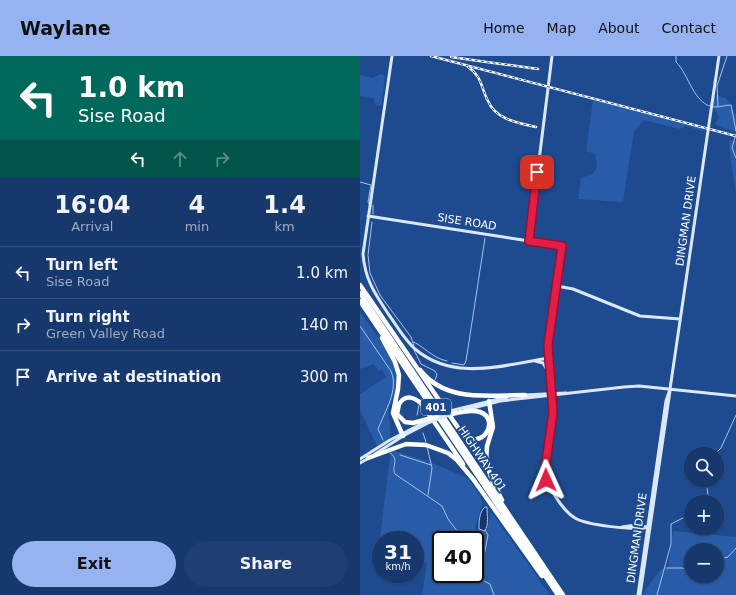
<!DOCTYPE html>
<html lang="en">
<head>
<meta charset="utf-8">
<style>
	body { margin:0; font-family:"DejaVu Sans",sans-serif; background:#1f3f72; color:#f1f3f6; height:100vh; display:flex; flex-direction:column; font-size:15px; white-space:nowrap }
	* { box-sizing:border-box; margin:0 }
	p { font-size:13px; color:#9eacc2 }
	.icon { flex:none; width:22px; height:22px; fill:none; stroke:currentColor; stroke-width:2; stroke-linecap:round; stroke-linejoin:round }
	.map { position:relative; flex:1; overflow:hidden }
	.drawer { display:flex; flex-direction:column; background:#16386c; width:360px }
	.drawer>* { flex:none }
	.banner { background:#00695c; color:#fff; overflow:hidden }
	.controls { position:absolute; left:324px; top:391px; display:grid; gap:8px }
	.controls a { display:grid; place-items:center; width:40px; height:40px; border-radius:50%; background:#16386c; box-shadow:0 1px 3px #0004,0 0 0 1px #35527f; font-size:20px }
	.speed { position:absolute; left:12px; top:475px; display:flex; gap:8px; font-size:20px; font-weight:700; text-align:center }
	.speed>* { display:grid; place-content:center; width:52px; height:52px; border-radius:50%; background:#16386c; box-shadow:0 1px 3px #0004,0 0 0 1px #35527f; line-height:1 }
	.speed small { font-size:10px; font-weight:400 }
	.speed .limit { border:2px solid #111; border-radius:6px; background:#fff; color:#111 }
	.pin { position:absolute; display:grid; place-items:center; width:34px; height:34px; color:#fff; margin:-17px; border-radius:8px; box-shadow:0 2px 6px #0006 }
	.me { position:absolute; width:44px; margin:-22px; rotate:359deg; stroke-linejoin:round; filter:drop-shadow(0 0 3px #0008) }
	.turn { display:flex; align-items:center; gap:14px; height:84px; padding:0 12px; font-size:18px }
	.turn .icon { width:52px; height:52px; stroke-width:2.5 }
	.turn b { display:block; font-size:28px; line-height:34px }
	.lanes { display:flex; align-items:center; height:38px; padding:0 12px; background:#0003; justify-content:center; gap:20px; direction:ltr }
	.lanes .off { opacity:.35 }
	.eta { display:flex; justify-content:space-evenly; align-items:center; height:68px; text-align:center }
	.eta b { font-size:24px; font-weight:800; line-height:28px }
	.button { display:flex; gap:8px; margin-top:auto; padding:8px 12px }
	.button a { flex:1; height:46px; border-radius:24px; background:#95b2f1; color:#111; font-size:16px; font-weight:800; line-height:46px; text-align:center }
	.button a+a { background:#1f3f72; color:#f1f3f6 }
	ul { padding:0; list-style:none }
	li { display:flex; align-items:center; gap:12px; height:52px; padding:0 12px; border-top:1px solid #35527f }
	li div { flex:1 }
	li b { display:block; font-size:15px }
	li em { font-style:normal }
	header { display:flex; align-items:center; gap:24px; box-sizing:border-box; height:56px; padding:0 20px; background:#95b2f1; color:#111 }
	header strong { font-size:19px }
	nav { display:flex; gap:22px; margin-inline-start:auto; font-size:14px }
	main { display:flex; flex:1; min-height:0 }
	.map>svg:first-child { display:block }
	.green { fill:#285ca8; fill-rule:evenodd }
	.water { fill:#15376e; stroke:#a2c2ef }
	.lines { fill:none; stroke-linecap:round; stroke-linejoin:round }
	.stream { stroke:#a2c2ef; stroke-width:1 }
	.secondary { stroke:#dbe7fa; stroke-width:3 }
	.highway { stroke:#fff; stroke-width:4.5 }
	.rail-casing { stroke:#fff; stroke-width:2.5 }
	.rail { stroke:#1e4b90; stroke-width:1; stroke-dasharray:3; stroke-linecap:butt }
	.secondary-bridge { stroke:#dbe7fa; stroke-width:3 }
	.highway-bridge { stroke:#fff; stroke-width:4.5 }
	.route-casing { stroke:#92132f; stroke-width:10 }
	.route { stroke:#e11d48; stroke-width:7 }
	.labels { text-anchor:middle; dominant-baseline:central; stroke-width:4; stroke-linejoin:round; paint-order:stroke }
	.shield { fill:#1e4b90; stroke:#bcc9de; stroke-width:1 }
	.shield-label { font-size:10px; font-weight:bold; fill:#fff }
	.street-label { font-size:11px; fill:#fff; stroke:#1e4b90 }
</style>
</head>
<body>
<header>
<strong>Waylane</strong>
<nav><a>Home</a><a>Map</a><a>About</a><a>Contact</a></nav>
</header>
<main>
<section class="drawer">
<div class="banner">
<div class="turn"><svg class="icon" aria-label="left" viewBox="0 0 24 24"><path d="M17 20v-9H6M10 6l-5 5 5 5"/></svg><div><b>1.0 km</b>Sise Road</div></div>
<div class="lanes"><svg class="icon" aria-label="left" viewBox="0 0 24 24"><path d="M17 20v-9H6M10 6l-5 5 5 5"/></svg><svg class="icon off" aria-label="ahead" viewBox="0 0 24 24"><path d="M12 20V5M6 11l6-6 6 6"/></svg><svg class="icon off" aria-label="right" viewBox="0 0 24 24"><path d="M7 20v-9h11M14 6l5 5-5 5"/></svg></div>
</div>
<div class="eta">
<div><b>16:04</b><p>Arrival</p></div>
<div><b>4</b><p>min</p></div>
<div><b>1.4</b><p>km</p></div>
</div>
<ul>
<li><svg class="icon" aria-label="left" viewBox="0 0 24 24"><path d="M17 20v-9H6M10 6l-5 5 5 5"/></svg><div><b>Turn left</b><p>Sise Road</p></div><em>1.0 km</em></li>
<li><svg class="icon" aria-label="right" viewBox="0 0 24 24"><path d="M7 20v-9h11M14 6l5 5-5 5"/></svg><div><b>Turn right</b><p>Green Valley Road</p></div><em>140 m</em></li>
<li><svg class="icon" aria-label="arrive" viewBox="0 0 24 24"><path d="M6 21V4h12l-3 4 3 4H6"/></svg><div><b>Arrive at destination</b></div><em>300 m</em></li>
</ul>
<div class="button"><a>Exit</a><a>Share</a></div>
</section>
<div class="map">
<svg width="376" height="539" viewBox="0 0 376 539">
	<rect width="100%" height="100%" fill="#1e4b90"/>
	<!-- green -->
	<path class="green" d="M 21,18 L 25,20 L 21,50 L 15,49 L 14,42 L 0,40 L 0,19 L 12,22 Z
		M 357,39 L 366,42 L 376,59 L 376,77 L 355,68 L 359,62 C 357,54 347,47 357,39 Z
		M 233,44 L 343,72 L 343,75 L 325,70 L 320,73 L 284,64 L 274,75 L 263,146 L 218,143 L 221,122 L 233,118 L 237,110 L 235,98 L 226,95 Z
		M 369,84 L 376,85 L 376,139 C 374,120 369,102 369,84 Z
		M 0,256 C 13,276 42,307 37,333 C 35,340 31,346 29,353 C 27,364 33,369 29,384 L 17,390 L 0,354 L 0,338 L 26,321 L 22,314 L 18,315 L 14,308 L 0,313 Z
		M 31,394 L 70,406 L 109,423 L 123,445 L 115,472 L 117,475 L 127,476 L 131,456 L 190,539 L 62,539 L 67,507 L 55,505 L 55,484 L 29,484 L 20,480 ZM 81,484 L 115,484 L 115,518 L 81,518 Z
		M 313,475 L 376,481 L 376,539 L 283,539 L 285,534 L 301,513 L 308,512 ZM 331,494 L 357,494 L 357,520 L 331,520 Z"/>
	<!-- water -->
	<path class="water" d="M 125,451 L 127,451 C 127,459 129,468 125,475 L 119,473 C 119,466 119,456 125,451 Z"/>
	<g class="lines">
		<!-- stream -->
		<path class="stream" d="M 316,0 L 316,6 C 329,18 334,51 356,51 C 361,51 366,49 371,49 L 376,75
			M 358,50 L 357,30 L 367,0
			M 376,78 L 372,92 L 376,102
			M 0,126 L 11,129 L 8,146 L 9,148
			M 13,149 L 13,158
			M 12,166 L 8,199 L 10,217 L 20,239 L 51,281 L 54,290
			M 0,270 L 31,315 C 39,334 25,355 18,373 L 23,384
			M 53,286 C 60,287 73,303 87,305
			M 54,294 L 61,308 L 75,315 L 77,319 L 75,324
			M 92,307 L 104,309 L 106,305 L 125,182
			M 57,359 L 59,349
			M 63,377 L 66,386
			M 67,391 L 72,412 L 68,439
			M 30,397 C 40,403 31,410 35,418 L 82,450 L 88,463 L 104,484
			M 355,398 L 361,392 L 376,359
			M 40,399 L 71,409
			M 346,446 L 348,439 L 346,424
			M 357,504 L 368,501 L 376,492
			M 115,510 L 122,524 L 130,528 L 134,539
			M 306,512 L 322,512 L 331,514
			M 120,521 L 128,479 L 125,474
			M 297,539 L 311,488 L 311,468 L 331,458"/>
		<!-- secondary -->
		<path class="secondary" d="M 32,0 L 3,198 C 5,224 15,238 29,259 C 37,270 44,283 55,293 C 94,326 143,309 189,302
			M 8,160 L 202,190 L 188,289 L 193,356 L 185,414 C 185,428 203,455 215,462 C 226,469 276,475 287,471
			M 169,185 L 192,0
			M 197,230 L 213,233 L 280,260 L 320,263
			M 175,305 L 183,307 L 189,317
			M 164,339 L 206,337
			M 105,354 L 140,345 L 264,331 L 279,330 L 376,340
			M 90,355 L 147,341
			M 15,398 L 43,380 L 70,366
			M 0,403 L 30,384 L 67,365
			M 0,407 L 9,402
			M 262,471 L 276,469 L 287,471
			M 278,539 L 306,345 L 310,333 L 359,0
			M 280,539 L 310,335"/>
		<!-- highway -->
		<path class="highway" d="M 0,229 L 101,376 C 122,398 141,363 120,356 C 111,353 100,356 92,358
			M 0,237 L 203,539
			M 0,245 L 198,539
			M 22,282 L 35,306 L 39,319 L 38,333 L 33,357 L 43,380
			M 60,314 C 86,347 129,339 165,339
			M 129,345 L 133,371 L 127,390 L 126,406 L 133,427 L 142,444
			M 68,363 L 53,367 L 45,366 L 37,358 L 39,348 C 46,338 54,341 62,348 L 103,408
			M 8,402 L 46,388 L 66,389 L 88,397 L 97,404 L 113,423 L 182,520"/>
		<!-- rail casing -->
		<g class="rail-casing">
			<path id="rail" d="M 71,0 L 376,80
				M 91,1 L 178,13
				M 108,11 C 122,20 121,32 128,45 C 136,64 159,67 176,71"/>
		</g>
		<!-- rail -->
		<use href="#rail" class="rail"/>
		<!-- secondary-bridge -->
		<path class="secondary-bridge" d="M 75,361 L 90,355
			M 70,366 L 92,358"/>
		<!-- highway-bridge -->
		<path class="highway-bridge" d="M 68,363 L 77,361"/>
	</g>
	<g class="lines">
		<!-- route casing -->
		<g class="route-casing">
			<path id="route" d="M 177,116 L 169,185 L 202,190 L 188,289 L 193,356 L 185,414 L 186,424"/>
		</g>
		<!-- route -->
		<use href="#route" class="route"/>
	</g>
	<g class="labels">
		<!-- shield labels -->
		<rect class="shield" x="61" y="343" width="30" height="16" rx="3"/>
		<g class="shield-label">
			<text x="76" y="351">401</text>
		</g>
		<!-- street labels -->
		<g class="street-label">
			<text transform="translate(326 165) rotate(-82)">DINGMAN DRIVE</text>
			<text transform="translate(107 166) rotate(9)">SISE ROAD</text>
			<text transform="translate(122 403) rotate(56)">HIGHWAY 401</text>
			<text transform="translate(277 482) rotate(-82)">DINGMAN DRIVE</text>
		</g>
	</g>
</svg>
<div class="controls">
<a><svg class="icon" aria-label="search" viewBox="0 0 24 24"><circle cx="10" cy="10" r="6"/><path d="M15 15l6 6"/></svg></a>
<a>+</a>
<a>−</a>
</div>
<div class="speed"><div>31<small>km/h</small></div><div class="limit">40</div></div>
<div class="pin" style="left:177px;top:116px;background:#d93025"><svg class="icon" aria-label="arrive" viewBox="0 0 24 24"><path d="M6 21V4h12l-3 4 3 4H6"/></svg></div>
<svg class="me" style="left:186px;top:424px" viewBox="-20 -20 40 40"><path d="M0-17L14 15 0 8-14 15z" fill="#e11d48" stroke="#fff" stroke-width="4"/></svg>
</div>
</main>
</body>
</html>
